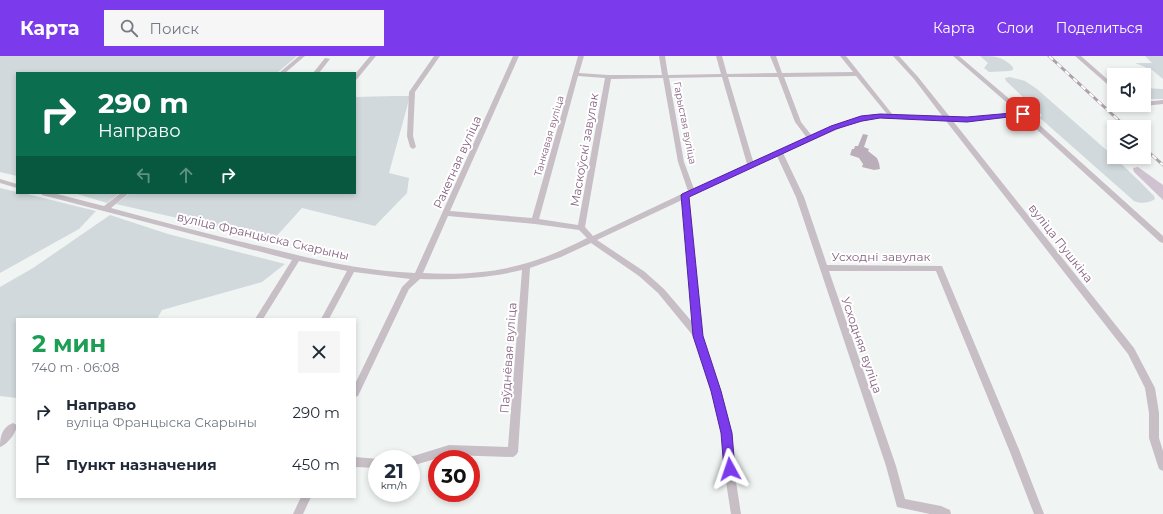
<!DOCTYPE html>
<html lang="ru">
<head>
<meta charset="utf-8">
<style>
	body { margin:0; font-family:Montserrat,sans-serif; background:#f6f6f7; color:#1f2937; height:100vh; display:flex; flex-direction:column; font-size:15px; white-space:nowrap }
	* { box-sizing:border-box; margin:0 }
	p { font-size:13px; color:#747a83 }
	.icon { flex:none; width:22px; height:22px; fill:none; stroke:currentColor; stroke-width:2; stroke-linecap:round; stroke-linejoin:round }
	.map { position:relative; flex:1; overflow:hidden }
	.details { position:absolute; left:16px; top:262px; width:340px; height:180px; display:flex; flex-direction:column; background:#fff; border-radius:0px; box-shadow:0 2px 6px #0003 }
	.details>* { flex:none }
	.top-card { position:absolute; left:16px; top:16px; width:340px; height:122px; border-radius:0px; box-shadow:0 2px 6px #0003; background:#0b6e4f; color:#fff; overflow:hidden }
	.buttons { position:absolute; left:1107px; top:12px; display:grid; gap:8px }
	.buttons a { display:grid; place-items:center; width:44px; height:44px; border-radius:0px; background:#fff; box-shadow:0 2px 6px #0003; font-size:20px }
	.speed { position:absolute; left:368px; top:394px; display:flex; gap:8px; font-size:20px; font-weight:700; text-align:center }
	.speed>* { display:grid; place-content:center; width:52px; height:52px; border-radius:50%; background:#fff; box-shadow:0 2px 6px #0003; line-height:1 }
	.speed small { font-size:10px; font-weight:400 }
	.speed .limit { border:6px solid #d22; background:#fff; color:#111 }
	.pin { position:absolute; display:grid; place-items:center; width:34px; height:34px; color:#fff; margin:-17px; border-radius:8px; box-shadow:0 2px 6px #0006 }
	.me { position:absolute; width:44px; margin:-22px; rotate:355deg; stroke-linejoin:round; filter:drop-shadow(0 0 3px #0008) }
	.turn { display:flex; align-items:center; gap:14px; height:84px; padding:0 16px; font-size:18px }
	.turn .icon { width:52px; height:52px; stroke-width:2.5 }
	.turn b { display:block; font-size:28px; line-height:34px }
	.lanes { display:flex; align-items:center; height:38px; padding:0 16px; background:#0003; justify-content:center; gap:20px; direction:ltr }
	.lanes .off { opacity:.35 }
	.round { display:grid; place-items:center; flex:none; width:42px; height:42px; border-radius:0px; background:#f6f6f7 }
	.summary { display:flex; align-items:center; justify-content:space-between; height:68px; padding:0 16px }
	h1 { font-size:24px; font-weight:700; line-height:30px; color:#1e9e55 }
	ul { padding:0; list-style:none }
	li { display:flex; align-items:center; gap:12px; height:52px; padding:0 16px }
	li div { flex:1 }
	li b { display:block; font-size:15px }
	li em { font-style:normal }
	header { display:flex; align-items:center; gap:24px; box-sizing:border-box; height:56px; padding:0 20px; background:#7c3aed; color:#fff }
	header strong { font-size:19px }
	nav { display:flex; gap:22px; margin-inline-start:auto; font-size:14px }
	.search { width:280px; height:36px; background:#f6f6f7; display:flex; align-items:center; gap:10px; box-sizing:border-box; padding:0 14px; border-radius:0px; color:#747a83; font-size:15px }
	.map>svg:first-child { display:block }
	.green { fill:#d1d9dd }
	.water { fill:#d0c3d1 }
	.building { fill:#bbaebb }
	.lines { fill:none; stroke-linecap:round; stroke-linejoin:round }
	.minor { fill:#c7bec6; fill-rule:evenodd }
	.rail-casing { stroke:#aea1ac; stroke-width:3 }
	.rail { stroke:#fff; stroke-width:2; stroke-dasharray:5.5; stroke-linecap:butt }
	.route { fill:#7c3aed; stroke:#51269a }
	.labels { text-anchor:middle; dominant-baseline:central; stroke-width:4; stroke-linejoin:round; paint-order:stroke }
	.far-street-label { font-size:10px; fill:#846180; stroke:#fff }
	.street-label { font-size:12px; fill:#846180; stroke:#fff }
</style>
</head>
<body>
<header>
<strong>Карта</strong>
<div class="search"><svg class="icon" aria-label="search" viewBox="0 0 24 24"><circle cx="10" cy="10" r="6"/><path d="M15 15l6 6"/></svg>Поиск</div>
<nav><a>Карта</a><a>Слои</a><a>Поделиться</a></nav>
</header>
<div class="map">
<svg width="1163" height="458" viewBox="0 0 1163 458">
	<rect width="100%" height="100%" fill="#f0f5f3"/>
	<!-- green -->
	<path class="green" d="M 0,0 L 297,0 L 277,17 L 17,17 L 17,120 L 0,116 Z
		M 980,0 C 995,0 1002,0 1013,11 L 1013,14 L 1009,15 L 989,16 L 984,12 L 988,7 Z
		M 1145,0 L 1163,0 L 1163,23 L 1152,14 L 1135,7 L 1152,7 Z
		M 1010,21 L 1025,25 L 1037,33 C 1076,68 1117,101 1154,140 L 1155,143 C 1150,147 1140,148 1134,145 L 1040,62 L 1042,59 L 1006,25 L 1005,22 Z
		M 1144,32 L 1163,33 L 1163,43 L 1151,43 L 1144,42 Z
		M 394,40 L 410,40 L 389,117 L 409,122 L 407,137 L 375,170 L 302,152 L 273,184 L 116,148 L 130,137 L 355,137 L 355,41 Z
		M 0,132 L 17,136 L 17,137 L 23,137 L 96,155 L 79,173 L 0,217 Z
		M 74,137 L 120,137 L 107,147 Z
		M 110,159 L 168,178 L 285,208 L 262,226 L 162,254 L 157,263 L 17,263 L 17,342 L 0,340 L 0,231 L 33,212 Z"/>
	<!-- water -->
	<path class="water" d="M 1138,111 L 1163,129 L 1163,144 L 1134,116 L 1133,112 Z"/>
	<!-- building -->
	<path class="building" d="M 863,78 L 868,79 L 864,91 L 869,93 L 868,95 L 877,102 L 879,107 L 880,113 L 874,114 L 862,111 L 863,108 L 859,102 L 850,99 L 852,93 L 854,93 L 855,90 L 858,90 Z"/>
	<g class="lines">
		<!-- minor -->
		<path class="minor" d="M 299,0 L 305,0 L 285,17 L 279,17 Z
			M 370,0 L 376,0 L 357,23 L 355,24 L 355,18 Z
			M 434,0 L 440,0 L 415,36 L 413,80 L 416,91 L 413,93 L 410,91 L 407,80 L 409,36 Z
			M 513,0 L 519,0 L 450,155 L 532,162 L 578,0 L 584,0 L 579,17 L 608,19 L 662,19 L 659,0 L 665,0 L 668,19 L 721,18 L 716,0 L 722,0 L 727,18 L 777,17 L 770,0 L 776,0 L 782,17 L 853,16 L 840,0 L 846,0 L 893,59 L 943,61 L 914,23 L 893,0 L 899,0 L 918,21 L 950,61 L 967,62 L 1019,57 L 953,0 L 959,0 L 1033,63 L 1163,180 L 1163,187 L 1160,186 L 1022,60 L 967,66 L 953,65 L 1134,292 L 1155,332 L 1159,357 L 1159,382 L 1163,395 L 1163,415 L 1159,413 L 1158,410 L 1149,382 L 1149,357 L 1145,332 L 1128,298 L 946,65 L 880,62 L 850,68 L 783,97 L 804,141 L 827,209 L 942,210 L 1020,396 L 1044,458 L 1034,458 L 1010,396 L 936,215 L 829,215 L 896,410 L 905,443 L 941,450 L 950,454 L 951,458 L 930,458 L 897,451 L 886,410 L 796,141 L 777,100 L 689,141 L 702,280 L 721,335 L 732,377 L 734,413 L 741,458 L 731,458 L 724,413 L 722,377 L 711,335 L 694,281 L 658,237 L 639,220 L 591,187 L 561,201 L 530,212 L 518,396 L 516,399 L 513,401 L 449,399 L 411,410 L 411,403 L 407,403 L 407,402 L 449,389 L 508,391 L 522,214 C 489,222 454,224 420,223 L 409,233 L 358,340 L 355,341 L 355,328 L 402,231 L 410,223 L 354,216 L 329,263 L 321,263 L 347,215 L 299,205 L 263,263 L 255,263 L 292,204 L 42,139 L 41,137 L 53,137 L 104,150 L 121,137 L 129,137 L 111,152 C 163,166 215,180 268,192 C 316,204 365,215 415,217 ZM 578,20 L 605,22 L 578,169 L 539,163 ZM 856,20 L 887,58 C 860,57 835,69 812,80 L 801,66 L 784,21 ZM 722,21 L 747,108 L 694,133 L 684,106 L 669,22 ZM 728,21 L 778,21 L 795,66 L 807,82 L 753,105 ZM 663,22 L 678,106 L 688,135 L 593,180 L 585,171 L 611,23 ZM 682,144 L 693,267 L 664,233 L 645,216 L 597,184 ZM 448,160 L 535,168 L 579,174 L 587,182 C 567,192 548,201 527,207 C 494,217 457,219 423,217 Z
			M 1075,0 L 1081,0 L 1114,29 L 1114,34 Z
			M 325,2 L 330,3 L 319,17 L 313,17 Z
			M 1163,44 L 1163,48 L 1144,50 L 1142,49 L 1144,49 L 1144,46 Z
			M 0,123 L 17,128 L 17,132 L 0,127 Z
			M 13,367 L 17,369 C 17,376 7,389 0,391 C 0,381 2,371 13,367 Z
			M 355,401 L 379,403 L 377,403 L 377,412 L 355,411 Z
			M 301,441 L 311,441 L 303,458 L 293,458 Z"/>
		<!-- rail casing -->
		<g class="rail-casing">
			<path id="rail" d="M 1049,0 L 1126,71
				M 1144,92 L 1163,109"/>
		</g>
		<!-- rail -->
		<use href="#rail" class="rail"/>
	</g>
	<!-- route -->
	<path class="route" d="M 1023,56 L 1026,58 L 1025,59 L 967,66 L 880,62 L 862,65 L 836,73 L 689,141 L 703,280 L 721,335 L 732,377 L 735,413 L 734,417 L 730,418 L 725,417 L 724,413 L 721,377 L 711,335 L 693,280 L 681,139 L 682,138 L 831,70 L 861,60 L 880,58 L 967,61 Z"/>
	<g class="labels">
		<!-- far-street labels -->
		<g class="far-street-label">
			<text transform="translate(685 67) rotate(79)">Гарыстая вуліца</text>
			<text transform="translate(549 80) rotate(-74)">Танкавая вуліца</text>
		</g>
		<!-- street labels -->
		<g class="street-label">
			<text transform="translate(584 94) rotate(-80)">Маскоўскі завулак</text>
			<text transform="translate(457 106) rotate(-66)">Ракетная вуліца</text>
			<text transform="translate(263 180) rotate(13)">вуліца Францыска Скарыны</text>
			<text transform="translate(1061 187) rotate(52)">вуліца Пушкіна</text>
			<text x="881" y="200">Усходні завулак</text>
			<text transform="translate(862 289) rotate(71)">Усходняя вуліца</text>
			<text transform="translate(508 302) rotate(-86)">Паўднёвая вуліца</text>
		</g>
	</g>
</svg>
<div class="buttons">
<a><svg class="icon" aria-label="sound" viewBox="0 0 24 24"><path d="M4 9h4l5-4v14l-5-4H4zM17 9q2 3 0 6"/></svg></a>
<a><svg class="icon" aria-label="layers" viewBox="0 0 24 24"><path d="M12 4l9 5-9 5-9-5zM3 14l9 5 9-5"/></svg></a>
</div>
<div class="speed"><div>21<small>km/h</small></div><div class="limit">30</div></div>
<div class="pin" style="left:1023px;top:58px;background:#d93025"><svg class="icon" aria-label="arrive" viewBox="0 0 24 24"><path d="M6 21V4h12l-3 4 3 4H6"/></svg></div>
<svg class="me" style="left:730px;top:413px" viewBox="-20 -20 40 40"><path d="M0-17L14 15 0 8-14 15z" fill="#7c3aed" stroke="#fff" stroke-width="4"/></svg>
<div class="top-card">
<div class="turn"><svg class="icon" aria-label="right" viewBox="0 0 24 24"><path d="M7 20v-9h11M14 6l5 5-5 5"/></svg><div><b>290 m</b>Направо</div></div>
<div class="lanes"><svg class="icon off" aria-label="left" viewBox="0 0 24 24"><path d="M17 20v-9H6M10 6l-5 5 5 5"/></svg><svg class="icon off" aria-label="ahead" viewBox="0 0 24 24"><path d="M12 20V5M6 11l6-6 6 6"/></svg><svg class="icon" aria-label="right" viewBox="0 0 24 24"><path d="M7 20v-9h11M14 6l5 5-5 5"/></svg></div>
</div>
<section class="details">
<div class="summary"><div><h1>2 мин</h1><p>740 m · 06:08</p></div><a class="round"><svg class="icon" aria-label="close" viewBox="0 0 24 24"><path d="M6 6l12 12M18 6L6 18"/></svg></a></div>
<ul>
<li><svg class="icon" aria-label="right" viewBox="0 0 24 24"><path d="M7 20v-9h11M14 6l5 5-5 5"/></svg><div><b>Направо</b><p>вуліца Францыска Скарыны</p></div><em>290 m</em></li>
<li><svg class="icon" aria-label="arrive" viewBox="0 0 24 24"><path d="M6 21V4h12l-3 4 3 4H6"/></svg><div><b>Пункт назначения</b></div><em>450 m</em></li>
</ul>
</section>
</div>
</body>
</html>
